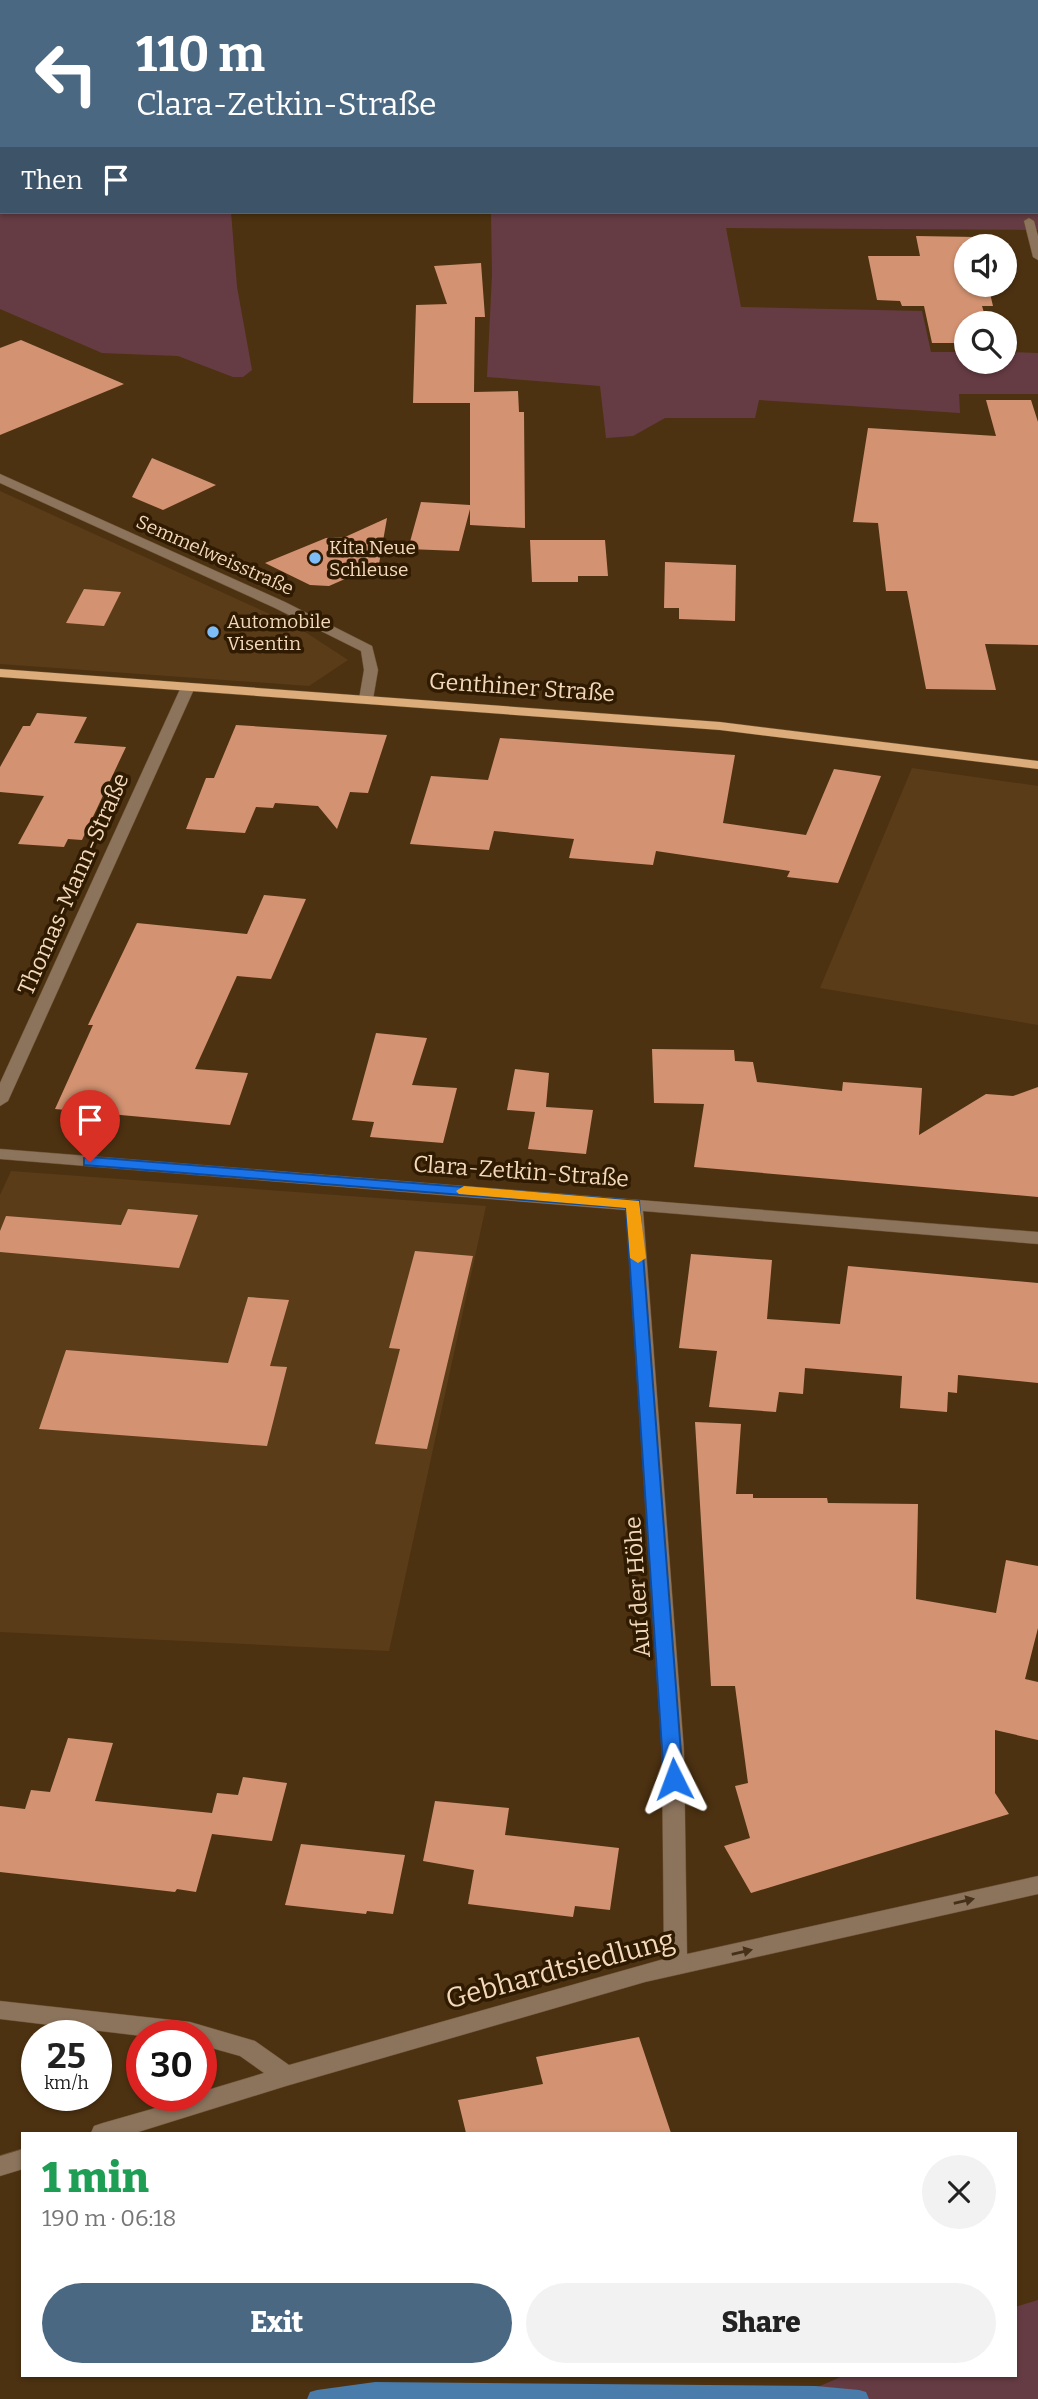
<!DOCTYPE html>
<html lang="en">
<head>
<meta charset="utf-8">
<style>
	body { margin:0; font-family:Bitter,serif; background:#f2f2f2; color:#222; height:100vh; display:flex; flex-direction:column; font-size:26px; white-space:nowrap }
	* { box-sizing:border-box; margin:0 }
	p { font-size:23px; color:#767676 }
	.icon { flex:none; width:38px; height:38px; fill:none; stroke:currentColor; stroke-width:2; stroke-linecap:round; stroke-linejoin:round }
	.map { position:relative; flex:1; overflow:hidden }
	.sheet { position:absolute; left:21px; top:2132px; width:996px; height:245px; display:flex; flex-direction:column; background:#fff; border-radius:0px; box-shadow:0 2px 5px #0004 }
	.sheet>* { flex:none }
	.banner { position:absolute; left:0px; top:0px; width:1040px; height:214px; box-shadow:0 2px 5px #0004; background:#4b6883; color:#fff; overflow:hidden }
	.buttons { position:absolute; left:954px; top:234px; display:grid; gap:14px }
	.buttons a { display:grid; place-items:center; width:63px; height:63px; border-radius:50%; background:#fff; box-shadow:0 2px 5px #0004; font-size:35px }
	.speed { position:absolute; left:21px; top:2020px; display:flex; gap:14px; font-size:35px; font-weight:700; text-align:center }
	.speed>* { display:grid; place-content:center; width:91px; height:91px; border-radius:50%; background:#fff; box-shadow:0 2px 5px #0004; line-height:1 }
	.speed small { font-size:18px; font-weight:400 }
	.speed .limit { border:10px solid #d22; background:#fff; color:#111 }
	.pin { position:absolute; display:grid; place-items:center; width:60px; height:60px; color:#fff; margin:-72px -30px; border-radius:50% 50% 50% 0; rotate:-45deg; box-shadow:0 0 7px #0007 }
	.pin .icon { rotate:45deg }
	.me { position:absolute; width:77px; margin:-38px; rotate:357deg; stroke-linejoin:round; filter:drop-shadow(0 0 5px #0008) }
	.turn { display:flex; align-items:center; gap:24px; height:147px; padding:0 21px; font-size:32px }
	.turn .icon { width:91px; height:91px; stroke-width:2.5 }
	.turn b { display:block; font-size:49px; line-height:60px }
	.then { display:flex; align-items:center; height:66px; padding:0 21px; background:#0003; gap:14px; font-size:26px }
	.round { display:grid; place-items:center; flex:none; width:74px; height:74px; border-radius:37px; background:#f2f2f2 }
	.overview { display:flex; align-items:center; justify-content:space-between; height:119px; padding:0 21px }
	h1 { font-size:42px; font-weight:800; line-height:52px; color:#1e9e55 }
	.button { display:flex; gap:14px; margin-top:auto; padding:14px 21px }
	.button a { flex:1; height:80px; border-radius:42px; background:#4b6883; color:#fff; font-size:28px; font-weight:800; line-height:80px; text-align:center }
	.button a+a { background:#f2f2f2; color:#222 }
	.map>svg:first-child { display:block }
	.built { fill:#5b3c19 }
	.green { fill:#663c44 }
	.lines { fill:none; stroke-linecap:round; stroke-linejoin:round }
	.stream { fill:#497caa; fill-rule:evenodd }
	.building { fill:#d39372 }
	.minor-casing { stroke:#6b502f; stroke-width:1 }
	.major-casing { stroke:#6b502f; stroke-width:1 }
	.minor { fill:#8b735c; fill-rule:evenodd }
	.major { fill:#dcad7b; fill-rule:evenodd }
	.oneway { fill:#463018 }
	.route { fill:#1a73e8; stroke:#114b97; stroke-width:2 }
	.slow { fill:#f59e0b }
	.poi-dot { fill:#7dbef9; stroke:#2f1a02; stroke-width:2.5 }
	.labels { text-anchor:middle; dominant-baseline:central; stroke-width:7; stroke-linejoin:round; paint-order:stroke }
	.far-poi-label { font-size:19px; fill:#f4d8ba; stroke:#2f1a02; text-anchor:start }
	.far-street-label { font-size:19px; fill:#f4d8ba; stroke:#2f1a02 }
	.street-label { font-size:23px; fill:#f4d8ba; stroke:#2f1a02 }
	.near-street-label { font-size:28px; fill:#f4d8ba; stroke:#2f1a02 }
</style>
</head>
<body>
<div class="map">
<svg width="1038" height="2399" viewBox="0 0 1038 2399">
	<rect width="100%" height="100%" fill="#4d3211"/>
	<!-- built -->
	<path class="built" d="M 0,491 L 296,626 L 348,660 L 309,686 L 0,664 Z
		M 912,768 L 1038,786 L 1038,1025 L 820,988 Z
		M 11,1171 L 486,1206 L 389,1651 L 0,1632 L 0,1195 Z"/>
	<!-- green -->
	<path class="green" d="M 0,0 L 1038,0 L 1038,230 L 726,228 L 741,307 L 922,311 L 931,352 L 966,352 L 966,362 L 1004,362 L 1005,352 L 1038,353 L 1038,394 L 959,394 L 960,413 L 759,400 L 755,418 L 665,418 L 633,436 L 606,438 L 600,386 L 487,377 L 492,275 L 491,212 L 1038,212 L 1038,2 L 2,2 L 2,212 L 231,212 L 237,287 L 252,370 L 243,377 L 233,377 L 178,356 L 102,353 L 0,309 Z
		M 1038,2300 L 1038,2399 L 533,2399 L 811,2390 L 845,2375 L 1015,2375 L 1015,2307 Z"/>
	<g class="lines">
		<!-- stream -->
		<path class="stream" d="M 67,0 L 77,0 L 79,2 L 69,2 Z
			M 350,0 L 363,0 L 348,2 Z
			M 0,74 L 2,74 L 0,79 Z
			M 375,2382 L 816,2386 L 859,2390 L 866,2392 L 869,2399 L 307,2399 L 310,2392 L 317,2390 Z"/>
	</g>
	<!-- building -->
	<path class="building" d="M 916,236 L 976,237 L 978,247 L 966,247 L 966,285 L 988,285 L 993,306 L 982,306 L 986,319 L 966,319 L 966,343 L 932,343 L 924,306 L 902,306 L 900,301 L 877,300 L 868,256 L 920,256 Z
		M 481,263 L 485,317 L 475,317 L 474,392 L 518,391 L 519,412 L 524,412 L 525,528 L 470,525 L 470,509 L 459,551 L 408,549 L 421,502 L 470,505 L 470,403 L 413,403 L 416,305 L 447,304 L 434,266 Z
		M 21,340 L 124,384 L 0,435 L 0,348 Z
		M 986,400 L 1031,400 L 1038,422 L 1038,645 L 985,644 L 996,690 L 926,689 L 907,591 L 886,591 L 878,523 L 853,522 L 868,428 L 996,436 Z
		M 152,458 L 216,485 L 163,510 L 132,497 Z
		M 387,518 L 379,564 L 329,586 L 310,585 L 265,563 L 326,538 L 345,537 Z
		M 530,540 L 605,540 L 608,576 L 578,576 L 578,582 L 532,582 Z
		M 665,562 L 736,565 L 735,621 L 679,619 L 679,608 L 664,608 Z
		M 84,589 L 121,592 L 104,626 L 66,623 Z
		M 37,713 L 87,717 L 74,743 L 126,747 L 82,840 L 68,839 L 64,847 L 18,844 L 44,796 L 0,792 L 0,767 L 23,726 L 30,726 Z
		M 236,725 L 387,735 L 368,793 L 350,792 L 337,829 L 318,806 L 275,803 L 273,808 L 256,807 L 245,833 L 186,829 L 206,778 L 214,778 Z
		M 500,738 L 735,755 L 723,823 L 806,835 L 834,769 L 881,776 L 838,883 L 787,877 L 790,871 L 656,851 L 653,865 L 569,858 L 574,839 L 494,831 L 489,850 L 410,844 L 431,776 L 488,780 Z
		M 264,895 L 306,899 L 271,979 L 237,976 L 195,1069 L 248,1073 L 230,1125 L 55,1109 L 93,1025 L 88,1025 L 137,923 L 247,934 Z
		M 376,1033 L 427,1038 L 412,1085 L 457,1088 L 443,1143 L 370,1137 L 374,1122 L 352,1120 Z
		M 652,1049 L 734,1050 L 735,1061 L 753,1062 L 757,1082 L 842,1091 L 843,1082 L 922,1088 L 919,1135 L 986,1094 L 1013,1096 L 1038,1087 L 1038,1197 L 694,1167 L 704,1104 L 654,1103 Z
		M 515,1069 L 549,1073 L 546,1107 L 593,1110 L 586,1154 L 528,1149 L 535,1112 L 507,1110 Z
		M 128,1209 L 198,1215 L 179,1268 L 0,1252 L 0,1231 L 6,1216 L 121,1225 Z
		M 415,1251 L 473,1256 L 427,1449 L 375,1444 L 400,1349 L 389,1348 Z
		M 691,1254 L 772,1260 L 767,1319 L 840,1324 L 848,1266 L 1038,1283 L 1038,1383 L 958,1375 L 957,1393 L 948,1392 L 947,1412 L 900,1408 L 902,1376 L 805,1368 L 803,1394 L 779,1392 L 776,1412 L 709,1407 L 717,1351 L 679,1348 Z
		M 248,1297 L 289,1300 L 270,1366 L 287,1367 L 267,1446 L 39,1429 L 66,1350 L 228,1363 Z
		M 695,1422 L 741,1424 L 736,1494 L 753,1494 L 753,1498 L 827,1498 L 828,1503 L 918,1504 L 916,1599 L 996,1613 L 1006,1560 L 1038,1566 L 1038,1628 L 1025,1679 L 1038,1682 L 1038,1740 L 995,1730 L 995,1793 L 1009,1814 L 751,1893 L 724,1846 L 750,1838 L 735,1786 L 748,1783 L 735,1686 L 711,1686 Z
		M 68,1738 L 113,1743 L 95,1801 L 212,1813 L 217,1793 L 238,1795 L 243,1777 L 287,1783 L 272,1841 L 212,1834 L 196,1892 L 177,1889 L 175,1892 L 0,1872 L 0,1806 L 25,1809 L 31,1790 L 50,1792 Z
		M 435,1801 L 509,1808 L 505,1835 L 619,1848 L 610,1910 L 575,1906 L 573,1917 L 468,1904 L 474,1870 L 423,1861 Z
		M 301,1844 L 405,1855 L 393,1914 L 367,1911 L 366,1914 L 285,1905 Z
		M 639,2037 L 671,2133 L 466,2133 L 458,2100 L 543,2084 L 536,2057 Z"/>
	<g class="lines">
		<!-- minor casing -->
		<g class="minor-casing">
			<path id="minor" d="M 1029,218 L 1034,221 L 1038,236 L 1038,260 L 1033,257 L 1024,221 Z
				M 0,474 L 285,602 L 372,646 L 378,670 L 373,699 L 366,703 L 359,699 L 364,670 L 361,651 L 275,608 L 0,483 Z
				M 188,683 L 195,687 L 8,1101 L 0,1106 L 0,1083 L 181,687 Z
				M 0,1149 L 1038,1232 L 1038,1244 L 643,1211 L 684,1752 L 687,1954 L 1038,1876 L 1038,1894 L 645,1982 L 286,2086 L 135,2133 L 91,2133 L 94,2126 L 103,2123 L 201,2095 L 201,2092 L 264,2073 L 240,2056 L 201,2045 L 201,2035 L 142,2036 L 0,2019 L 0,2001 L 190,2022 L 255,2041 L 289,2065 L 664,1959 L 662,1752 L 626,1210 L 0,1159 Z
				M 23,2149 L 23,2169 L 0,2176 L 0,2156 Z"/>
		</g>
		<!-- major casing -->
		<g class="major-casing">
			<path id="major" d="M 0,669 L 720,722 L 1038,761 L 1038,769 L 720,730 L 0,677 Z"/>
		</g>
		<!-- minor -->
		<use href="#minor" class="minor"/>
		<!-- major -->
		<use href="#major" class="major"/>
	</g>
	<!-- one-way arrows -->
	<defs><path id="oneway-solid" d="M-6-.8H1V-3.2L6.5 0L1 3.2V.8H-6Z" transform="scale(1.75)"/></defs>
	<g class="oneway">
		<use href="#oneway-solid" transform="translate(964 1901) rotate(-13)"/>
		<use href="#oneway-solid" transform="translate(742 1952) rotate(-13)"/>
	</g>
	<!-- route -->
	<path class="route" d="M 90,1157 L 639,1201 L 683,1779 L 681,1784 L 667,1784 L 664,1779 L 626,1208 L 84,1165 L 84,1158 Z"/>
	<!-- slow -->
	<path class="slow" d="M 464,1186 L 639,1201 L 646,1258 L 638,1263 L 630,1258 L 626,1208 L 459,1194 L 456,1191 Z"/>
	<!-- markers -->
	<g class="poi-dot">
		<circle cx="315" cy="558" r="7"/>
		<circle cx="213" cy="632" r="7"/>
	</g>
	<g class="labels">
		<!-- far-poi labels -->
		<g class="far-poi-label">
			<text x="329" y="547">Kita Neue<tspan x="329" dy="22">Schleuse</tspan></text>
			<text x="227" y="621">Automobile<tspan x="227" dy="22">Visentin</tspan></text>
		</g>
		<!-- far-street labels -->
		<g class="far-street-label">
			<text transform="translate(215 555) rotate(24)">Semmelweisstraße</text>
		</g>
		<!-- street labels -->
		<g class="street-label">
			<text transform="translate(522 687) rotate(4)">Genthiner Straße</text>
			<text transform="translate(73 884) rotate(-66)">Thomas-Mann-Straße</text>
			<text transform="translate(521 1171) rotate(4)">Clara-Zetkin-Straße</text>
			<text transform="translate(637 1587) rotate(-94)">Auf der Höhe</text>
		</g>
		<!-- near-street labels -->
		<g class="near-street-label">
			<text transform="translate(560 1969) rotate(-15)">Gebhardtsiedlung</text>
		</g>
	</g>
</svg>
<div class="buttons">
<a><svg class="icon" aria-label="sound" viewBox="0 0 24 24"><path d="M4 9h4l5-4v14l-5-4H4zM17 9q2 3 0 6"/></svg></a>
<a><svg class="icon" aria-label="search" viewBox="0 0 24 24"><circle cx="10" cy="10" r="6"/><path d="M15 15l6 6"/></svg></a>
</div>
<div class="speed"><div>25<small>km/h</small></div><div class="limit">30</div></div>
<div class="pin" style="left:90px;top:1162px;background:#d93025"><svg class="icon" aria-label="arrive" viewBox="0 0 24 24"><path d="M6 21V4h12l-3 4 3 4H6"/></svg></div>
<svg class="me" style="left:674px;top:1779px" viewBox="-20 -20 40 40"><path d="M0-17L14 15 0 8-14 15z" fill="#1a73e8" stroke="#fff" stroke-width="4"/></svg>
<div class="banner">
<div class="turn"><svg class="icon" aria-label="left" viewBox="0 0 24 24"><path d="M17 20v-9H6M10 6l-5 5 5 5"/></svg><div><b>110 m</b>Clara-Zetkin-Straße</div></div>
<div class="then">Then<svg class="icon" aria-label="arrive" viewBox="0 0 24 24"><path d="M6 21V4h12l-3 4 3 4H6"/></svg></div>
</div>
<section class="sheet">
<div class="overview"><div><h1>1 min</h1><p>190 m · 06:18</p></div><a class="round"><svg class="icon" aria-label="close" viewBox="0 0 24 24"><path d="M6 6l12 12M18 6L6 18"/></svg></a></div>
<div class="button"><a>Exit</a><a>Share</a></div>
</section>
</div>
</body>
</html>
